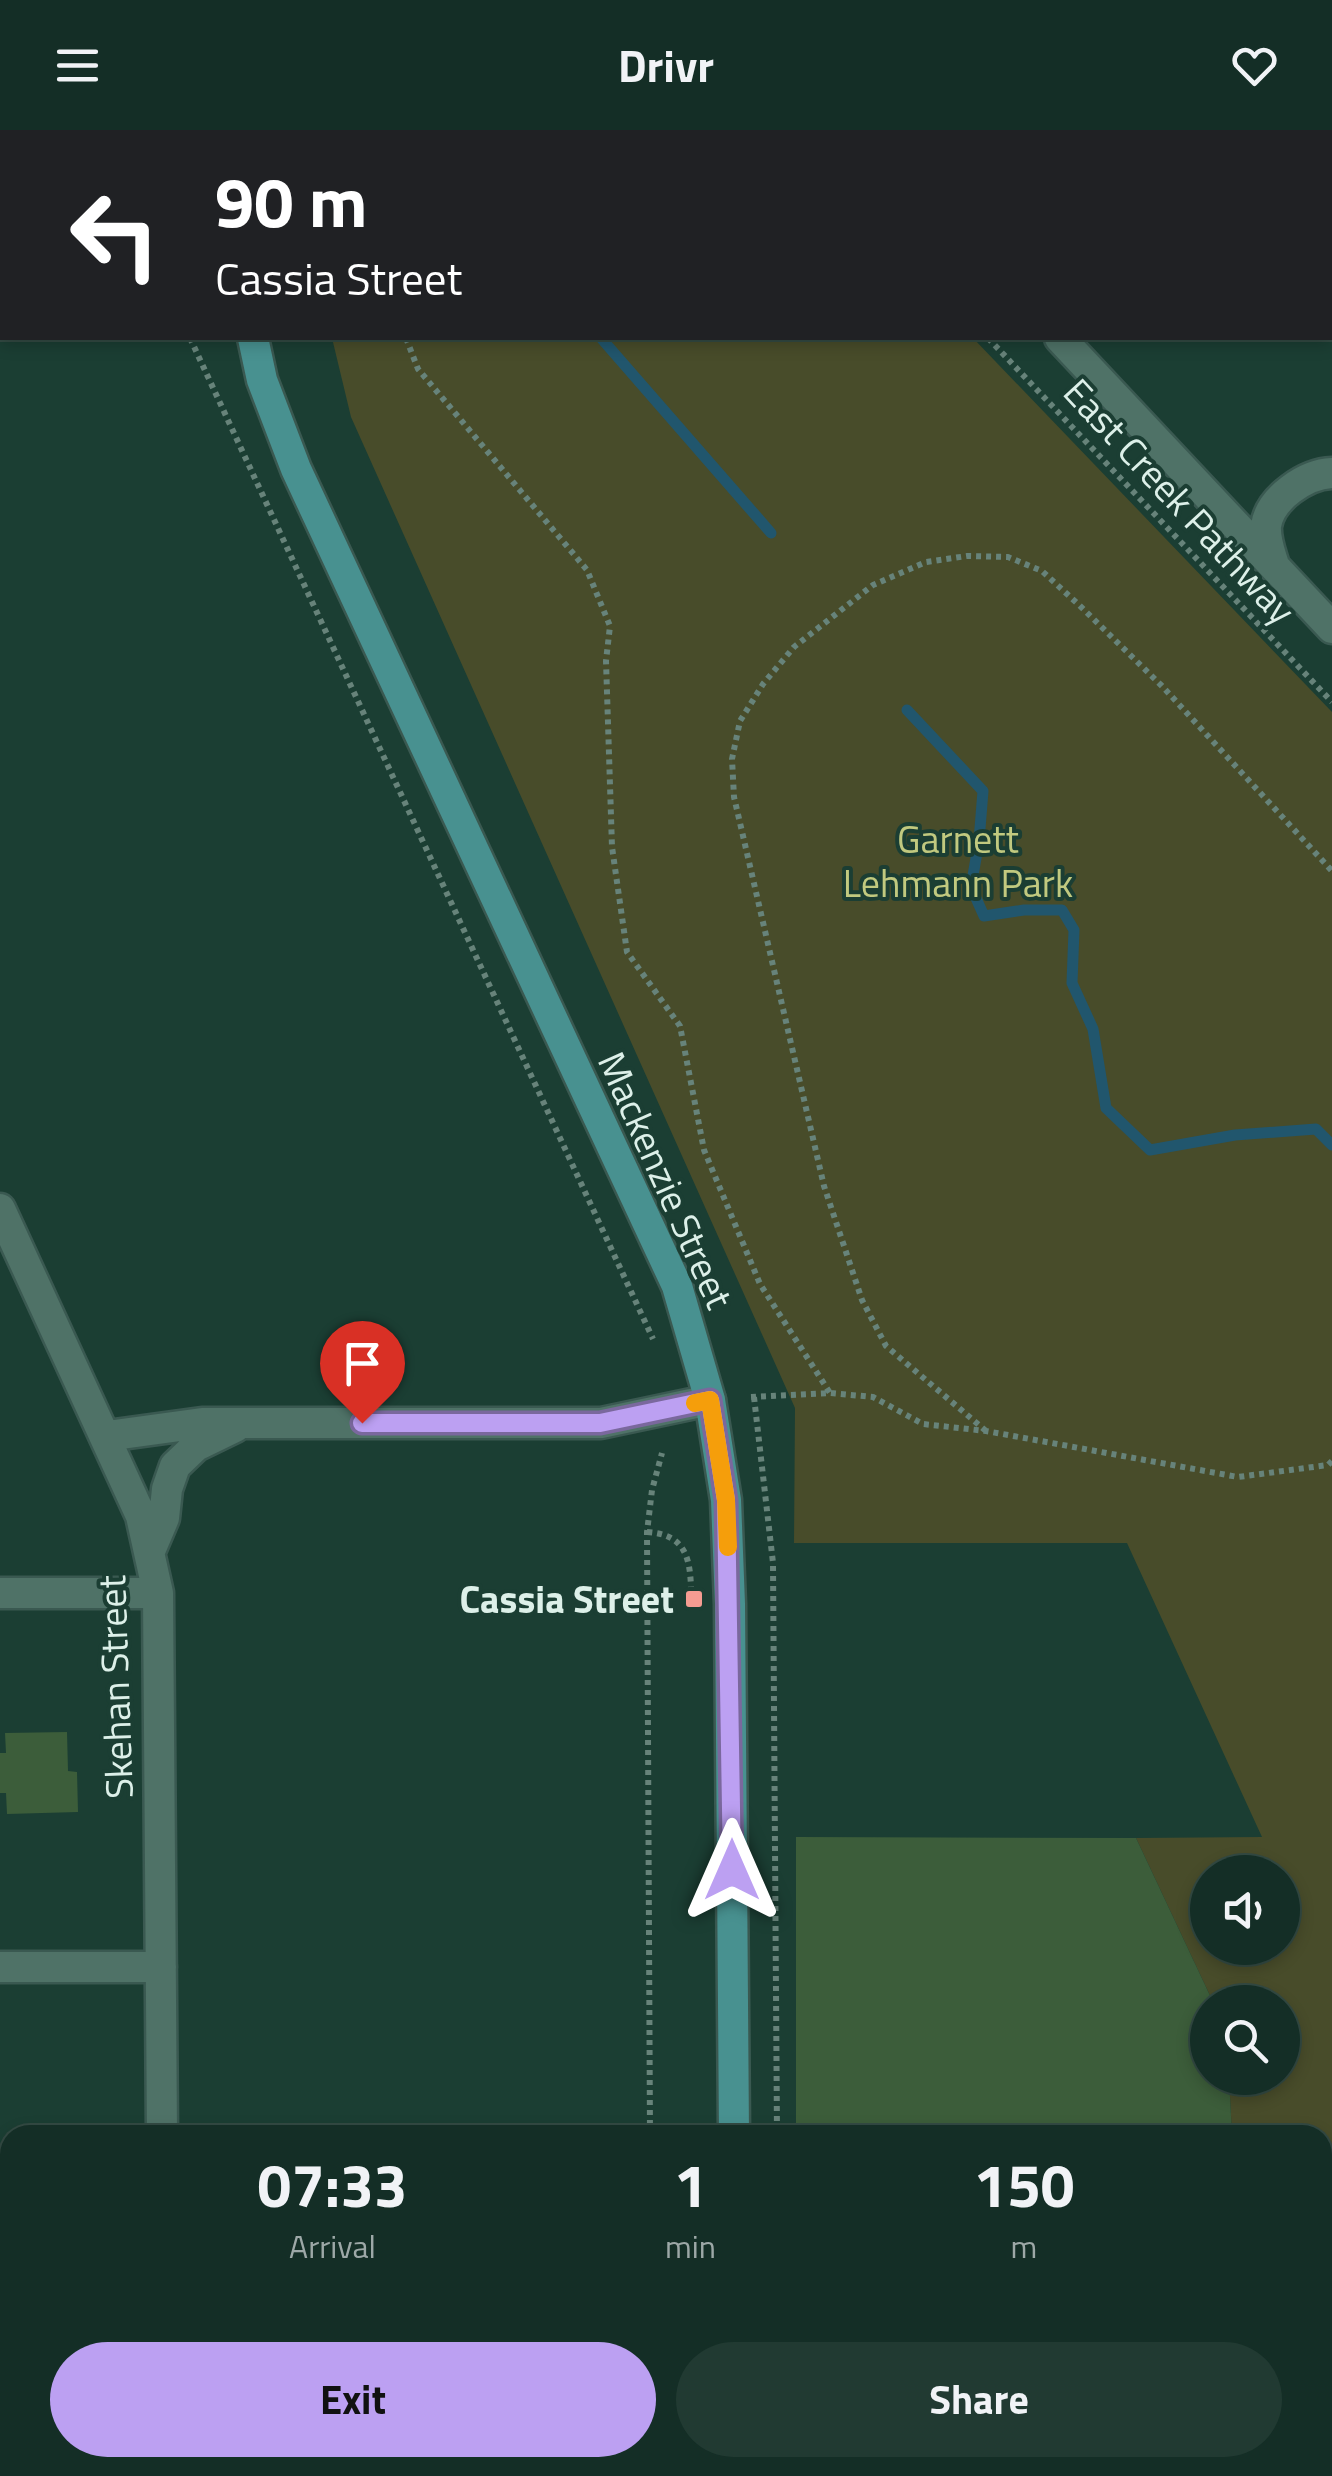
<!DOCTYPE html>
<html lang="en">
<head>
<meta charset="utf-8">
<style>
	body { margin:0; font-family:"Titillium Web",sans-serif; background:#213a32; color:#f1f3f6; height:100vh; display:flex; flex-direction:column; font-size:38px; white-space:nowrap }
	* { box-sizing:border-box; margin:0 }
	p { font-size:32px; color:#9da8a7 }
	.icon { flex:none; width:55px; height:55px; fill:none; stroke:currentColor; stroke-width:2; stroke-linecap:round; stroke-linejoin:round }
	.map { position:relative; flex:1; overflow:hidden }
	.drawer { position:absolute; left:0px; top:1995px; width:1332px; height:352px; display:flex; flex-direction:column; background:#142e26; border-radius:30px 30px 0 0; box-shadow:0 5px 15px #0003,0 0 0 2px #334a43 }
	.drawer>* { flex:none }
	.hud { position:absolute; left:0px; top:0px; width:1332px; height:210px; box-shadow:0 5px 15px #0003,0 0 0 2px #334a43; background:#202124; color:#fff; overflow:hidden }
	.controls { position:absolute; left:1190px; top:1725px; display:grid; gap:20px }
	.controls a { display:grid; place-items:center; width:110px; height:110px; border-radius:50%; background:#142e26; box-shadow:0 5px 15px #0003,0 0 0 2px #334a43; font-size:50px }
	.pin { position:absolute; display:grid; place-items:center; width:85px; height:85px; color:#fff; margin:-102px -42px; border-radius:50% 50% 50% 0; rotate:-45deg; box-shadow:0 0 10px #0007 }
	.pin .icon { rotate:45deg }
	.me { position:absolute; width:110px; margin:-55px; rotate:0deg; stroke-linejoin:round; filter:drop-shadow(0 0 8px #0008) }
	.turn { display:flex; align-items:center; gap:35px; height:210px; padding:0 50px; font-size:45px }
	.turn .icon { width:130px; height:130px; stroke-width:2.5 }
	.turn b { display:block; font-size:70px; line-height:85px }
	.eta { display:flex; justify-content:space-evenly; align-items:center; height:170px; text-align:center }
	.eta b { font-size:60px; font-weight:700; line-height:70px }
	.primary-button { display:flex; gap:20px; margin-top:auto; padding:20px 50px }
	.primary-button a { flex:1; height:115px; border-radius:60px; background:#bca0f2; color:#111; font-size:40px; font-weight:700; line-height:115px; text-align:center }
	.primary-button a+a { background:#213a32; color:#f1f3f6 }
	header { display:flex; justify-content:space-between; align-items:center; height:130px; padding:0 50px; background:#142e26; font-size:45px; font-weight:700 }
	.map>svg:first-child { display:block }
	.green { fill:#484c2a; fill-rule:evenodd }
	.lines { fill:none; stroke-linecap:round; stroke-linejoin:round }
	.stream { stroke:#21566d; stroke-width:11 }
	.building { fill:#3c5d3a }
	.minor-casing { stroke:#3a5951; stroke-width:35 }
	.major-casing { stroke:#3a5951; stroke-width:35 }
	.path { stroke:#67837a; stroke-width:6; stroke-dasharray:5 5; stroke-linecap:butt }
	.minor { stroke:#4f7267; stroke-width:30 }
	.major { stroke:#489190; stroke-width:30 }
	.route-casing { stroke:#7a689d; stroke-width:25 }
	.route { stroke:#bca0f2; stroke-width:18 }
	.slow { stroke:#f59e0b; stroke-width:18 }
	.poi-dot { fill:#f59c92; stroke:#1b3e33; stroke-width:4 }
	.labels { text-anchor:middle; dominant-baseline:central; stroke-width:8; stroke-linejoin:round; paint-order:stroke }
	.street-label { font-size:38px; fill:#ddf0e9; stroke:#1b3e33 }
	.park-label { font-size:38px; fill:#c1c97f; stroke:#1b3e33 }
	.poi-label { font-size:38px; font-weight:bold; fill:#ddf0e9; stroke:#1b3e33; text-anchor:end }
</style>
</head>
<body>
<header><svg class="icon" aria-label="menu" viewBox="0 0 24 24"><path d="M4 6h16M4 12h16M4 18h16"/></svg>Drivr<svg class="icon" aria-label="heart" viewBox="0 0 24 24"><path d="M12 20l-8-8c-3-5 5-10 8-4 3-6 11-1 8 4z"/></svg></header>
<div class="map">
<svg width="1332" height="2346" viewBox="0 0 1332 2346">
	<rect width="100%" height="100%" fill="#1b3e33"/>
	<!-- green -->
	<path class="green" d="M 292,0 L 592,0 L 593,2 L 292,2 Z
		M 332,208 L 973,208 L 1332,582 L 1332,2346 L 1249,2346 L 1248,2338 L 1322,2338 L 1322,2005 L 1232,2005 L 1229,1948 L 1282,1948 L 1282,1872 L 1213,1872 L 1136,1708 L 1262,1707 L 1127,1413 L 794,1413 L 795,1278 L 351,287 ZM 1208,1742 L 1282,1742 L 1282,1818 L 1208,1818 Z"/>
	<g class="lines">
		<!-- stream -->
		<path class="stream" d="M 455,0 L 457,2
			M 601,208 L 771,403
			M 907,580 L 983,661 L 979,711 L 971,757 L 984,786 L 1024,780 L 1062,780 L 1074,800 L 1072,853 L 1093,899 L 1106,978 L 1150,1020 L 1235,1005 L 1316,999 L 1332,1015"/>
	</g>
	<!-- building -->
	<path class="building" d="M 67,1602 L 68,1641 L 77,1642 L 78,1682 L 7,1684 L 6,1663 L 0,1663 L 0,1623 L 6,1623 L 5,1603 Z
		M 796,1707 L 1136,1708 L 1213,1872 L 1208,1872 L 1208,1948 L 1229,1948 L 1232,2005 L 796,2005 Z
		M 797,2338 L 1248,2338 L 1249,2346 L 797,2346 Z"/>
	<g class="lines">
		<!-- minor casing -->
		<g class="minor-casing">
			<path id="minor" d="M 134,0 L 135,2
				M 162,0 L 188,2
				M 1060,208 L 1332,498
				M 1274,435 C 1270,422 1265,410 1266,396 C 1270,368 1306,344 1332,343
				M 0,1079 L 141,1386 L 158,1463 L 162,2005
				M 107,1306 L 202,1293 L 601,1293 L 710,1270
				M 150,1421 L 164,1388 L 167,1359 L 175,1336 L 196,1316 L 235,1297
				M 0,1463 L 158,1463
				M 0,1837 L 161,1837
				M 165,2338 L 165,2346
				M 1314,2346 L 1315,2338"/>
		</g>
		<!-- major casing -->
		<g class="major-casing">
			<path id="major" d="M 227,0 L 227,2
				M 253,208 L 262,250 L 296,339 L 677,1156 L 710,1270 L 726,1370 L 730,1474 L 734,2005
				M 737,2338 L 737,2346"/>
		</g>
		<!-- path -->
		<path class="path" d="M 85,0 L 87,2
			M 311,0 L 313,2
			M 596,0 L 597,2
			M 190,208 L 653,1209
			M 406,208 L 418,239 L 587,440 L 610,496 L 606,531 L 612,717 L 627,822 L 680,896 L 704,1020 L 760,1154 L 830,1263
			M 988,208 L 1332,572
			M 751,1267 L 830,1263 L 873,1267 L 923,1294 L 986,1301 L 1238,1347 L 1328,1335 L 1332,1331
			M 754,1267 L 773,1433 L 777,2005
			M 986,1301 L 886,1216 L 862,1170 L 824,1056 L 734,667 L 732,629 L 740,591 L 763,554 L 794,517 L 873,455 L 926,432 L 967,426 L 1008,427 L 1042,441 L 1079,475 L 1162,556 L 1332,741
			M 647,1402 C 684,1404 690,1426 691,1458
			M 650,2005 L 647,1402 L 652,1360 L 662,1323
			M 652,2338 L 652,2346
			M 779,2338 L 779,2346"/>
		<!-- minor -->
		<use href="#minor" class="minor"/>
		<!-- major -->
		<use href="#major" class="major"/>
	</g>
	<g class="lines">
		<!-- route casing -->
		<g class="route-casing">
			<path id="route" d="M 362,1293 L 600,1293 L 710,1270 L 726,1370 L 732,1740"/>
		</g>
		<!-- route -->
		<use href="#route" class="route"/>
		<!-- slow -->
		<path class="slow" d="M 695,1273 L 710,1270 L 726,1370 L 728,1417"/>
	</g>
	<!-- markers -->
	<rect class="poi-dot" x="684" y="1459" width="20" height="20" rx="5"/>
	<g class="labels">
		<!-- street labels -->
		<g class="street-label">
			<text transform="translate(1180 371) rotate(47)">East Creek Pathway</text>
			<text transform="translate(666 1050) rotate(66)">Mackenzie Street</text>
			<text transform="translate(115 1557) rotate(-92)">Skehan Street</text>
		</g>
		<!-- park labels -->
		<g class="park-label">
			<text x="958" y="709">Garnett<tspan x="958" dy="44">Lehmann Park</tspan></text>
		</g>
		<!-- poi labels -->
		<g class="poi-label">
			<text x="674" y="1469">Cassia Street</text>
		</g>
	</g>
</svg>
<div class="controls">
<a><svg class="icon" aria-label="sound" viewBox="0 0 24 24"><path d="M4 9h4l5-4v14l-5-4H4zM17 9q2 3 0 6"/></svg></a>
<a><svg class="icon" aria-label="search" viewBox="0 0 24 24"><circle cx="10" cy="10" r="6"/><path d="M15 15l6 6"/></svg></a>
</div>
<div class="pin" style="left:362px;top:1293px;background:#d93025"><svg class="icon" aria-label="arrive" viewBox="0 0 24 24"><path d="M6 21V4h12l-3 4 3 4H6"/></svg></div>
<svg class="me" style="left:732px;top:1740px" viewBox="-20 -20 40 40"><path d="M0-17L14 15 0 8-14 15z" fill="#bca0f2" stroke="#fff" stroke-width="4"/></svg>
<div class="hud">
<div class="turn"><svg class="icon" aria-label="left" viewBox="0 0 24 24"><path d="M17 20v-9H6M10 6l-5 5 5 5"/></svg><div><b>90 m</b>Cassia Street</div></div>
</div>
<section class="drawer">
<div class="eta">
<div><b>07:33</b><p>Arrival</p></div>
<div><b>1</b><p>min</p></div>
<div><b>150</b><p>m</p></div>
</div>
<div class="primary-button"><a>Exit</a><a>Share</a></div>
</section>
</div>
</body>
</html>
